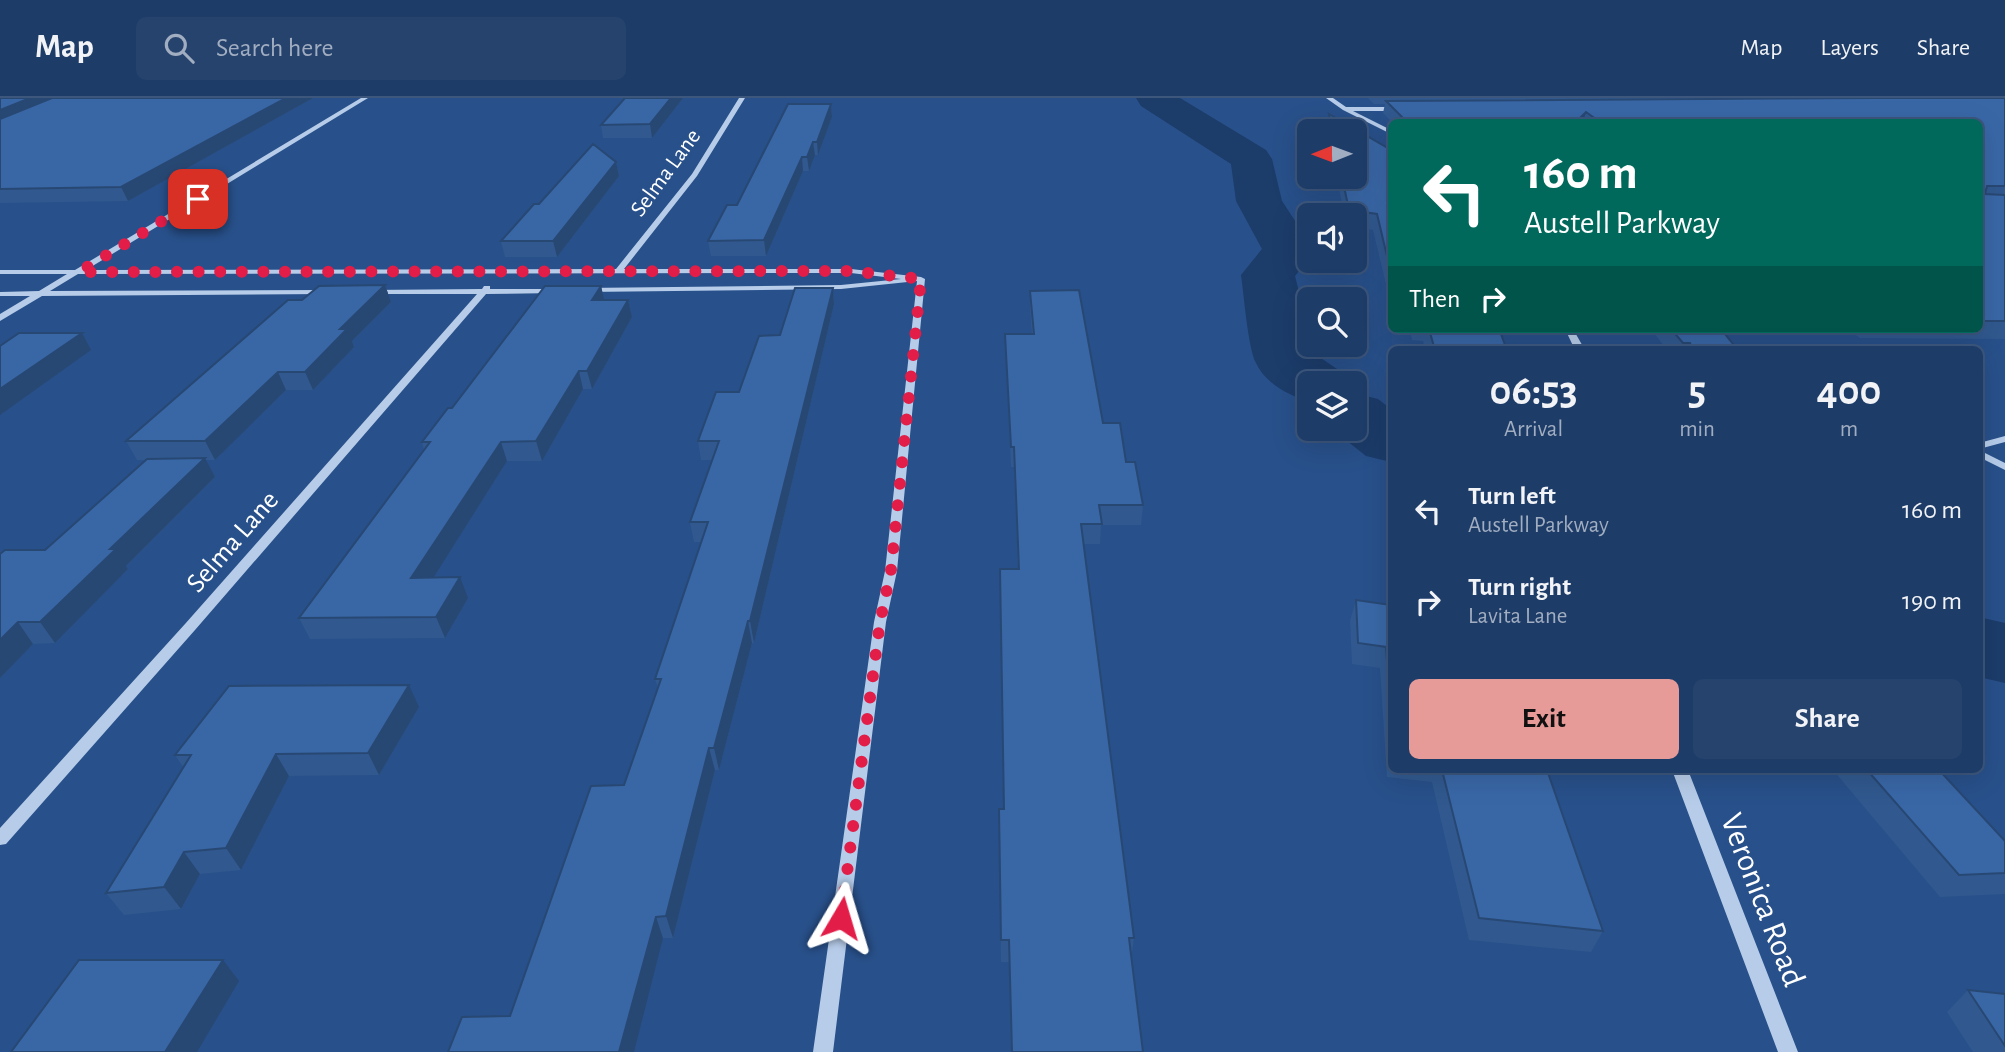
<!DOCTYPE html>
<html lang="en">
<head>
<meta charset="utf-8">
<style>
	body { margin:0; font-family:"Alegreya Sans",sans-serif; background:#26436e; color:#f1f3f6; height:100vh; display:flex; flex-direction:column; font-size:26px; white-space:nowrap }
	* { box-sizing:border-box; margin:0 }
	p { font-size:23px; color:#a1adc0 }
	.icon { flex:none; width:38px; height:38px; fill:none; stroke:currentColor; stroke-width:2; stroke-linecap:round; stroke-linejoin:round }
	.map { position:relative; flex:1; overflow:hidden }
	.details { position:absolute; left:1388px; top:248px; width:595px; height:427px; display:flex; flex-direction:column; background:#1e3c68; border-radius:10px; box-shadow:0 7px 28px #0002,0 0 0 2px #3c567c }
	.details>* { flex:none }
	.top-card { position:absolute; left:1388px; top:21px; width:595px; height:214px; border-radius:10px; box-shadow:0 7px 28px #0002,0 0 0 2px #3c567c; background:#00695c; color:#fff; overflow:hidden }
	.needle { width:46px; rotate:269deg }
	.controls { position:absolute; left:1297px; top:21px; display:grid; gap:14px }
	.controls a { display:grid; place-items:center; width:70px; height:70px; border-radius:10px; background:#1e3c68; box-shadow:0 7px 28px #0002,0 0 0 2px #3c567c; font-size:35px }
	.pin { position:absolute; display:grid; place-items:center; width:60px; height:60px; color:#fff; margin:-30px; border-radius:14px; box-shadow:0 4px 10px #0006 }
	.me { position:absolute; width:77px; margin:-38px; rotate:7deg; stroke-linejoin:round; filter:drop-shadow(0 0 5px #0008) }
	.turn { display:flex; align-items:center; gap:24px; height:147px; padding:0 21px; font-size:32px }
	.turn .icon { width:91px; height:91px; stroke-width:2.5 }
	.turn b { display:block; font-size:49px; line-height:60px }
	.then { display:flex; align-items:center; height:66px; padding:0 21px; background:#0003; gap:14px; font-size:26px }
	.eta { display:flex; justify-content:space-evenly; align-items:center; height:119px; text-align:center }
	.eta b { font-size:42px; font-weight:600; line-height:49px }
	.button { display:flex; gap:14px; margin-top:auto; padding:14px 21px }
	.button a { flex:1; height:80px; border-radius:10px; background:#e69b98; color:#111; font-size:28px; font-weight:600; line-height:80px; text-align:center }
	.button a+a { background:#26436e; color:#f1f3f6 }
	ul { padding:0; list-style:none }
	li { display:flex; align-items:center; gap:21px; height:91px; padding:0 21px }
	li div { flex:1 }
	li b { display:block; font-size:26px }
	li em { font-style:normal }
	header { display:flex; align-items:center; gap:42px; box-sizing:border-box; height:98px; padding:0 35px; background:#1e3c68; border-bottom:2px solid #3c567c }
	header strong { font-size:33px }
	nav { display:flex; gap:38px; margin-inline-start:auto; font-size:24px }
	.search { width:490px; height:63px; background:#26436e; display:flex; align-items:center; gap:18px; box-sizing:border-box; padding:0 24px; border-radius:10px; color:#a1adc0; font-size:26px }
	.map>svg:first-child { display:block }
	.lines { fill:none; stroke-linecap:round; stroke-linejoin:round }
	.river { fill:#1c3c6a; fill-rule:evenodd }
	.minor { fill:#b6cce9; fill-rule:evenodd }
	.wall { fill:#31598f }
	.shaded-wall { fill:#284874 }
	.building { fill:#3967a6; stroke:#284874; stroke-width:2 }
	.route { stroke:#e11d48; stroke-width:12; stroke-dasharray:0 21.6 }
	.labels { text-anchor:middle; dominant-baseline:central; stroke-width:7; stroke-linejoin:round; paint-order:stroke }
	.far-street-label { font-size:23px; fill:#fff; stroke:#28508a }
	.street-label { font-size:28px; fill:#fff; stroke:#28508a }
	.near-street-label { font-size:33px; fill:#fff; stroke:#28508a }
</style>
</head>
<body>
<header>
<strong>Map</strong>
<div class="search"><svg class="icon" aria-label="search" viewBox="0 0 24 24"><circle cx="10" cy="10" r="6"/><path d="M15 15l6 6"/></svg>Search here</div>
<nav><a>Map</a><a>Layers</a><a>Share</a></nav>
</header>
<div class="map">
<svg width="2005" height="954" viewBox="0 0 2005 954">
	<rect width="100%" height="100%" fill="#28508a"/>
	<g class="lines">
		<!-- river -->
		<path class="river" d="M 1136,0 L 1180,0 L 1266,52 L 1272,61 L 1282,103 L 1309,144 L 1309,161 L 1295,178 L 1309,233 L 1309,247 L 1313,247 L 1315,256 L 1337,271 L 1346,285 L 1309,285 L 1309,303 C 1289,298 1265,285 1256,265 C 1248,250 1244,197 1241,177 L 1262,151 L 1236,103 L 1231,66 L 1141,8 Z
			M 1354,295 L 1378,301 L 1391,311 L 1391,364 L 1366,358 L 1332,331 L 1354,331 Z
			M 1979,519 L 2005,525 L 2005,585 L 1979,579 Z"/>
		<!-- minor -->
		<path class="minor" d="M 361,0 L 368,0 L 86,172 L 616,171 L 692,76 L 739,0 L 745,0 L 697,78 L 624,171 L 851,171 L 921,179 L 925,181 L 897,473 L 886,524 L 833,954 L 813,954 L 874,524 L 885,473 L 917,183 L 841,191 L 586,194 L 583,194 L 583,190 L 841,187 L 901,181 L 851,175 L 78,176 L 50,193 L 326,192 L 330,194 L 326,196 L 42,198 L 0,223 L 0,216 L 30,198 L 0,198 L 0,194 L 39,193 L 67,176 L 0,176 L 0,172 L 75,172 Z
			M 1326,0 L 1333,0 L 1346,9 L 1401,9 L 1404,11 L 1401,13 L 1353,13 L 1391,32 L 1391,36 L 1343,12 Z
			M 484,188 L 490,188 L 490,191 L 557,191 L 561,193 L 557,195 L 486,196 L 195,532 L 6,746 L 0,747 L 0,730 L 185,526 L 477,196 L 369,196 L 369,192 L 482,191 Z
			M 1565,231 L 1573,231 L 1585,252 L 1575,252 Z
			M 2005,338 L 2005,344 L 1979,351 L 1979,345 Z
			M 1979,352 L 2005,365 L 2005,372 L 1979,359 Z
			M 1672,672 L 1688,672 L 1798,954 L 1778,954 Z"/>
	</g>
	<!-- wall -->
	<path class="wall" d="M 0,0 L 313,0 L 128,103 L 0,105 Z
		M 625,0 L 683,0 L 652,40 L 603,40 L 601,27 Z
		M 1368,0 L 2005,0 L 2005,241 L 1860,240 L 1848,231 L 1979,231 L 1979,24 L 1392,24 L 1383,15 L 1385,6 L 1374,6 Z
		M 831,6 L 832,19 L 818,57 L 815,57 L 809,73 L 803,73 L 766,158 L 711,158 L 708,143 L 737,107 Z
		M 1329,16 L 1391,52 L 1391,207 L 1373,132 L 1354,128 L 1354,117 L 1344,117 L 1337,79 L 1354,79 L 1354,33 L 1328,33 L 1327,29 Z
		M 616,64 L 619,78 L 557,159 L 505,159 L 501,143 L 539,106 Z
		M 385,187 L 391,204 L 352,243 L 354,249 L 313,292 L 286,292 L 215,362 L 205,362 L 215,379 L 126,468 L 128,471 L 55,545 L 33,546 L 0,580 L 0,456 L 45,452 L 145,362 L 137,362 L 126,343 L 302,202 Z
		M 601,188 L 604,202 L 628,202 L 632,219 L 592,291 L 583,291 L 542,363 L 507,363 L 433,480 L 468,500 L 445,540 L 310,541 L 299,520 L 424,352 L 422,344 L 452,310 Z
		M 833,190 L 834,206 L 754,545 L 752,545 L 719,672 L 715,672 L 673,840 L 663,840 L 510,918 L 624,687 L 658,590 L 655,581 L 701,444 L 694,444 L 690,424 L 712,362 L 701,362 L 698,343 L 739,294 L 780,237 Z
		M 1030,193 L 1103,325 L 1126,364 L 1143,407 L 1141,427 L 1101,427 L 1100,446 L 1083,446 L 1134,840 L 1131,862 L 1143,954 L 1011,954 L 1009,864 L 1001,864 L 999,711 L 1003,711 L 1018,471 L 1014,369 L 1011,369 L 1005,236 L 1032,236 L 1030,210 Z
		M 1410,231 L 1499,231 L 1507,252 L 1425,252 L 1423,243 L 1412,242 Z
		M 1651,231 L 1727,231 L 1725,236 L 1738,252 L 1667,252 Z
		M 1356,502 L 1391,507 L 1391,672 L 1547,672 L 1603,833 L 1591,854 L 1469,842 L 1432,684 L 1387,679 L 1380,570 L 1352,566 L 1350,523 Z
		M 419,609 L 379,677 L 289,678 L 241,772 L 200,776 L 181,811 L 124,817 L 106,795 L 183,669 L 175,657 Z
		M 1833,672 L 1939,672 L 2005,743 L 2005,796 L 1940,799 Z
		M 1968,892 L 2005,896 L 2005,954 L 1973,954 L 1947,914 Z"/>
	<!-- shaded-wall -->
	<path class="shaded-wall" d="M 30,0 L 65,0 L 0,27 L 0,12 Z
		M 286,0 L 313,0 L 128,103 L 121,89 Z
		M 671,0 L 683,0 L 652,40 L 650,26 Z
		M 831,6 L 832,19 L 818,57 L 817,44 Z
		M 1586,14 L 1583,24 L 1576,24 Z
		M 813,44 L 815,57 L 809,73 L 807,59 Z
		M 802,59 L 803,73 L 766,158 L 764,142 Z
		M 616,64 L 619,78 L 557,159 L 553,143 Z
		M 385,187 L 391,204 L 352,243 L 354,249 L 313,292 L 305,274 L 340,231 Z
		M 601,188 L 605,205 L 592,202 Z
		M 833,190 L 834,206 L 754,545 L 750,523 Z
		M 628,202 L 632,219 L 592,291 L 587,273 Z
		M 82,235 L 91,252 L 0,317 L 0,291 Z
		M 579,273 L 583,291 L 542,363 L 536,343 Z
		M 278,274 L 286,292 L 215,362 L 205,343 Z
		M 501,344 L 507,363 L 420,501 L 411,480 Z
		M 205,360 L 215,379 L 126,468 L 128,471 L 55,545 L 40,524 L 110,451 Z
		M 460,479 L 468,500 L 445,540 L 436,519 Z
		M 748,523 L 752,545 L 719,672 L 714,650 Z
		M 18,524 L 33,546 L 0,580 L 0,542 Z
		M 409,587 L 419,609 L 379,677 L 368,655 Z
		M 709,650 L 715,672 L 673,840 L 666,818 Z
		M 276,656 L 289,678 L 241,772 L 226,750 Z
		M 184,754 L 200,776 L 181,811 L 164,789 Z
		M 656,819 L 663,840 L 634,954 L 619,954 Z
		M 223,862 L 239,883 L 197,954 L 165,954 Z"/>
	<!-- building -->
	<path class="building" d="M 0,0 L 30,0 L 0,12 Z
		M 52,0 L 286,0 L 121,89 L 0,91 L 0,21 Z
		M 625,0 L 671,0 L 650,26 L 601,27 Z
		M 1876,0 L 2005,0 L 2005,88 L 1987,88 L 1985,96 L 2005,97 L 2005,223 L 1979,223 L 1979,24 L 1600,24 L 1586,14 L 1576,24 L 1407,24 L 1386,3 Z
		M 788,6 L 831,6 L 817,44 L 813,44 L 807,59 L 802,59 L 764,142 L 708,143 L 727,107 L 737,107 Z
		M 1329,16 L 1391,52 L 1391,175 L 1377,116 L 1349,112 L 1342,79 L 1354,79 L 1354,33 L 1333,33 Z
		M 593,46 L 616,64 L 553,143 L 501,143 L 534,106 L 539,106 Z
		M 385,187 L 340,231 L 347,231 L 305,274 L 278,274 L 205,343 L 126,343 L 288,202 L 302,202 L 319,188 Z
		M 545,188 L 601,188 L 592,202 L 628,202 L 587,273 L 579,273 L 536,343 L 501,344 L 411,480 L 460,479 L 436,519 L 299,520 L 430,344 L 422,344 L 448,310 L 452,310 Z
		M 795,190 L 833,190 L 750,523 L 748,523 L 714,650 L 709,650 L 666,818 L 656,819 L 619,954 L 448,954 L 462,919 L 510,918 L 591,688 L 624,687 L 661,581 L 655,581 L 708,424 L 690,424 L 719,343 L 698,343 L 716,294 L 739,294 L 759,238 L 780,237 Z
		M 1079,192 L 1103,325 L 1120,325 L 1126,364 L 1135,364 L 1143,407 L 1099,407 L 1102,426 L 1081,426 L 1134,840 L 1129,840 L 1143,954 L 1012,954 L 1009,842 L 1001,842 L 999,711 L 1004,711 L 1000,471 L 1019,471 L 1014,349 L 1011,349 L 1005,236 L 1034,236 L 1030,193 Z
		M 1429,231 L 1499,231 L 1507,252 L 1435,252 Z
		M 1671,231 L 1721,231 L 1738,252 L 1693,252 L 1690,245 L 1683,245 Z
		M 19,235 L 82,235 L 0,291 L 0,248 Z
		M 205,360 L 110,451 L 116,451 L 40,524 L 18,524 L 0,542 L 0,456 L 5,452 L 45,452 L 147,361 Z
		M 1356,502 L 1391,507 L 1391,619 L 1386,549 L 1358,545 Z
		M 409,587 L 368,655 L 276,656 L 226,750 L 184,754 L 164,789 L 106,795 L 191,657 L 175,657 L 229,588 Z
		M 1442,672 L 1547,672 L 1603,833 L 1479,820 Z
		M 1867,672 L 1939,672 L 2005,743 L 2005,775 L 1959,777 Z
		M 79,862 L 223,862 L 165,954 L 11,954 Z
		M 1968,892 L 2005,896 L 2005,948 Z"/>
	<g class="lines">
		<!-- route -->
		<path class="route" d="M 198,101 L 79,174 L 851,173 L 921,181 L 891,472 L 880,524 L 841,820"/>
	</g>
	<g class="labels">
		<!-- far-street labels -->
		<g class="far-street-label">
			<text transform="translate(666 75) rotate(-54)">Selma Lane</text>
		</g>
		<!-- street labels -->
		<g class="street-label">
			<text transform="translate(233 444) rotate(-49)">Selma Lane</text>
		</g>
		<!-- near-street labels -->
		<g class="near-street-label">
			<text transform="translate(1762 802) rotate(69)">Veronica Road</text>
		</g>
	</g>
</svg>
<div class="controls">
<a><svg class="needle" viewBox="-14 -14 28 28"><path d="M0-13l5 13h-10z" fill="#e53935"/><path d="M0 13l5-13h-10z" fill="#a1adc0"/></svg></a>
<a><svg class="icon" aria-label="sound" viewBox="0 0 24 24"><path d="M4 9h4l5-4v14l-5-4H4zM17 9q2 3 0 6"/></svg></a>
<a><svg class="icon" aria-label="search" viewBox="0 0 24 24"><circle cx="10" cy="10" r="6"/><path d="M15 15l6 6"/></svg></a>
<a><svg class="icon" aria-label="layers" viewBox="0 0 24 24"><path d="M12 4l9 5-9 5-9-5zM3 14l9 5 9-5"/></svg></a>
</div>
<div class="pin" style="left:198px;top:101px;background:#d93025"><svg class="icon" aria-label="arrive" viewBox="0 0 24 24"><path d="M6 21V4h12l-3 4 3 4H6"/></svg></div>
<svg class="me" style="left:841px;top:820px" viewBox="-20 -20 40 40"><path d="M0-17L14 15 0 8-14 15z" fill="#e11d48" stroke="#fff" stroke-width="4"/></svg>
<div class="top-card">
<div class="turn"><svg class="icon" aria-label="left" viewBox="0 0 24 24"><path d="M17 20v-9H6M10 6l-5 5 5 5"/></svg><div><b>160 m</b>Austell Parkway</div></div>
<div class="then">Then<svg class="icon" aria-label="right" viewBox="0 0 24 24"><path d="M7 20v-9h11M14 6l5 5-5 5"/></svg></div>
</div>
<section class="details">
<div class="eta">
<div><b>06:53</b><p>Arrival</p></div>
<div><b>5</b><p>min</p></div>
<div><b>400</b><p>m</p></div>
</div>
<ul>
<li><svg class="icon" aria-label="left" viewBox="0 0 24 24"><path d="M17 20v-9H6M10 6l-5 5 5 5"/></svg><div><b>Turn left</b><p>Austell Parkway</p></div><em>160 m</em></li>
<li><svg class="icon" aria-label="right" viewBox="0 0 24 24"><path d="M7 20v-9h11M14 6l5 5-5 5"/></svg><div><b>Turn right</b><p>Lavita Lane</p></div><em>190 m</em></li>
</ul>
<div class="button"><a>Exit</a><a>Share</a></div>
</section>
</div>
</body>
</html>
